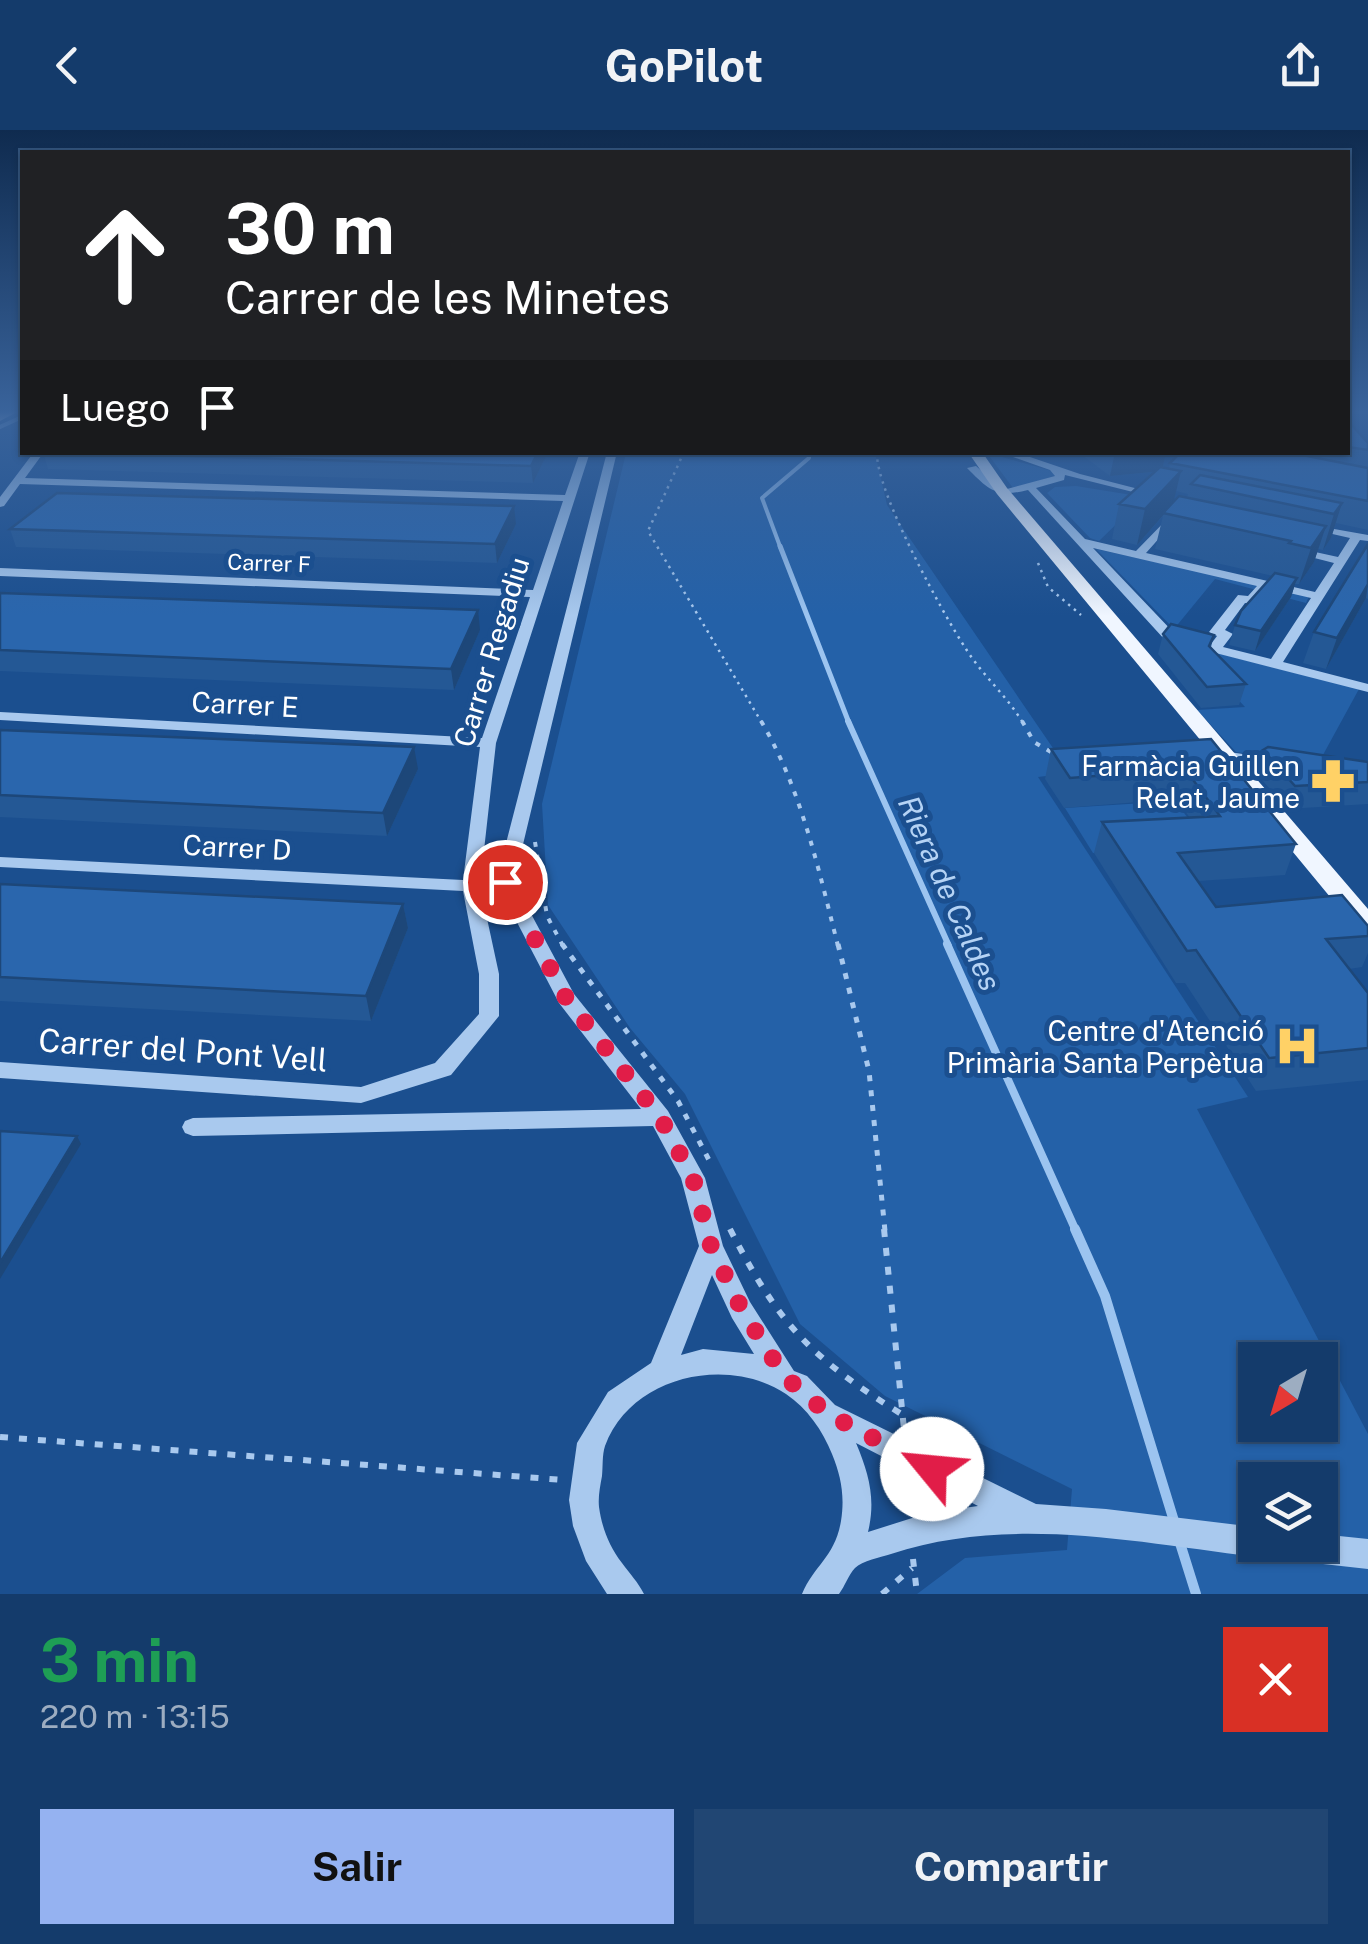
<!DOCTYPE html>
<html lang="es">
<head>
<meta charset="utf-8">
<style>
	body { margin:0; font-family:"Public Sans",sans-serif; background:#214673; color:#f1f3f6; height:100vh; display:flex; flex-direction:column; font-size:38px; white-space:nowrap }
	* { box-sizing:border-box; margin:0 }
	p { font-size:32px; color:#9dadc1 }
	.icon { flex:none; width:55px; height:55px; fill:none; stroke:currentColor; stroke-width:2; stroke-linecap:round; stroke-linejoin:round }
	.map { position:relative; height:1464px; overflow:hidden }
	.sheet { display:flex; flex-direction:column; background:#143b6b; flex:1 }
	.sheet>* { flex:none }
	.guide { position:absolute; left:20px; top:20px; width:1330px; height:305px; border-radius:0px; box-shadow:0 2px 8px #0004,0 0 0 2px #33557e; background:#202124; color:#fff; overflow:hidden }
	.needle { width:65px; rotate:218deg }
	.fabs { position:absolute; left:1238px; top:1212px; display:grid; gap:20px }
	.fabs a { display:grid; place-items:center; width:100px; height:100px; border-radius:0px; background:#143b6b; box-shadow:0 2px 8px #0004,0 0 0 2px #33557e; font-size:50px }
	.pin { position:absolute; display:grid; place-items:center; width:85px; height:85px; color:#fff; margin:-42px; border:5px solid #fff; border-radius:50%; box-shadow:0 2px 10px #0007 }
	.me { position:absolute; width:110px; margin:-55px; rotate:298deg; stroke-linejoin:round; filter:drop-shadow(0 0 8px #0008) }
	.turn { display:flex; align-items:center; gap:35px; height:210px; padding:0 40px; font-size:45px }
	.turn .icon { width:130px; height:130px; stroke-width:2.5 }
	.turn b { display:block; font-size:70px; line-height:85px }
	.then { display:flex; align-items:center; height:95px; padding:0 40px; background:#0003; gap:20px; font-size:38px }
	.round { display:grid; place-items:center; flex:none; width:105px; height:105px; border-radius:0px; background:#214673 }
	.head { display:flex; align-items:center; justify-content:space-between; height:170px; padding:0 40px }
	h1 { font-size:60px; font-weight:700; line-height:75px; color:#1e9e55 }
	.button { display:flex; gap:20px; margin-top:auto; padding:20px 40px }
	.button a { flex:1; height:115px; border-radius:0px; background:#95b2f1; color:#111; font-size:40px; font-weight:700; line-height:115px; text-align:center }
	.button a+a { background:#214673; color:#f1f3f6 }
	header { display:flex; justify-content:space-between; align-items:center; height:130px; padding:0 40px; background:#143b6b; font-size:45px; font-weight:700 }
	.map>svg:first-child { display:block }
	.green { fill:#2461a8; fill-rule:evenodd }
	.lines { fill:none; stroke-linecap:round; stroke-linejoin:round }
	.stream-far4 { stroke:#9cc4f0; stroke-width:4 }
	.stream-far3 { stroke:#9cc4f0; stroke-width:5 }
	.stream-far2 { stroke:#9cc4f0; stroke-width:6 }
	.stream-far1 { stroke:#9cc4f0; stroke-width:8 }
	.stream { stroke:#9cc4f0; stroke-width:10 }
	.path-far3 { stroke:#a9c9ee; stroke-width:2.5; stroke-dasharray:2.5 5; stroke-linecap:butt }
	.path-far2 { stroke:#a9c9ee; stroke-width:4; stroke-dasharray:5 8; stroke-linecap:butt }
	.path-far1 { stroke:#a9c9ee; stroke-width:5; stroke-dasharray:6 9; stroke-linecap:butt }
	.path { stroke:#a9c9ee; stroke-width:6; stroke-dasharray:8 11; stroke-linecap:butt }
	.minor { fill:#a9c9ee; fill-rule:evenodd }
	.major { fill:#f0f6ff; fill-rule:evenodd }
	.highway { fill:#fff; fill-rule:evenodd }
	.wall { fill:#245895; fill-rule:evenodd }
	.shaded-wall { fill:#1d4779 }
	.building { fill:#2a66ad; stroke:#1d4779; stroke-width:2.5 }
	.route { stroke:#e11d48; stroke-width:18; stroke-dasharray:0 32.4 }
	.labels { text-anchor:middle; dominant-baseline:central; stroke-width:10; stroke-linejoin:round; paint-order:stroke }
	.far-street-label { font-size:22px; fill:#fff; stroke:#1b4f8f }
	.street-label { font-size:28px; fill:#fff; stroke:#1b4f8f }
	.poi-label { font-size:28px; fill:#fff; stroke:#1b4f8f; text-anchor:end }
	.water-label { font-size:30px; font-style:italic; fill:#b5d3f5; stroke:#1b4f8f }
	.near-street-label { font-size:32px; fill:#fff; stroke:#1b4f8f }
</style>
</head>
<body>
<header><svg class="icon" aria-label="back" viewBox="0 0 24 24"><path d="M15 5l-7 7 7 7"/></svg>GoPilot<svg class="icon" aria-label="share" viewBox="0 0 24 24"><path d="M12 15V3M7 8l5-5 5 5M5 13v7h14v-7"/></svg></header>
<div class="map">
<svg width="1368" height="1464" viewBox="0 0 1368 1464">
	<rect width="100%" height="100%" fill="#1b4f8f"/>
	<!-- green -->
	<path class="green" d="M 626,323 L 875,323 L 887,375 L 1070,643 L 1038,647 L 1248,967 L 1197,979 L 1368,1304 L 1368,1464 L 917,1464 L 965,1428 L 1067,1420 L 1072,1359 L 885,1266 L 800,1194 L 685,964 L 630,898 L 548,775 L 542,674 ZM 1255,1230 L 1320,1230 L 1320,1295 L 1255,1295 ZM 1255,1350 L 1320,1350 L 1320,1415 L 1255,1415 Z
		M 987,323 L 1056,342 L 1055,346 L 1013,358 Z
		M 1076,356 L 1144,367 L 1099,411 L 1090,408 L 1047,363 L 1055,357 Z
		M 1096,419 L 1309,466 L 1306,473 L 1215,449 L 1174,499 Z
		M 1169,511 L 1359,559 L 1318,634 L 1236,622 L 1197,580 L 1245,577 L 1207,536 Z
		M 1175,671 L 1209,716 L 1093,723 L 1065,678 Z"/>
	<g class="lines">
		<!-- stream-far4 -->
		<path class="stream-far4" d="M 0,297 L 22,287
			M 781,419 L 762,368 L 809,328 L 809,322"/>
		<!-- stream-far3 -->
		<path class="stream-far3" d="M 780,416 L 849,593"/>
		<!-- stream-far2 -->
		<path class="stream-far2" d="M 848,591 L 949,816"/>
		<!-- stream-far1 -->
		<path class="stream-far1" d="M 947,814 L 1076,1101"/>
		<!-- stream -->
		<path class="stream" d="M 1075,1099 L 1105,1166 L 1174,1391
			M 1180,1413 L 1196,1464"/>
		<!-- path-far3 -->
		<path class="path-far3" d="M 684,322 L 648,401 L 762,593
			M 877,322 C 875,360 943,484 966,519 C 983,546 1007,566 1023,593
			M 1038,433 L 1048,457 L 1081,485"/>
		<!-- path-far2 -->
		<path class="path-far2" d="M 761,591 C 801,658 819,741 838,816
			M 1022,591 L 1034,612 L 1051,622
			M 535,712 L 547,786 L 563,816"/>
		<!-- path-far1 -->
		<path class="path-far1" d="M 562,814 L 678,971 L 710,1032
			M 838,814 L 869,941 L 885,1101"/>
		<!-- path -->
		<path class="path" d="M 730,1099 C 779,1195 811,1228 903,1285
			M 884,1099 L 904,1299
			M 0,1307 L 564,1350
			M 907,1349 L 910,1379
			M 913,1429 L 917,1464
			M 882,1464 L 912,1438"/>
		<!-- minor -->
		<path class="minor" d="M 34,322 L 44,322 L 25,348 L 565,365 L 580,322 L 590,322 L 496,613 L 480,756 L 499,844 L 499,886 L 451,945 L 361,973 L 0,948 L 0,932 L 361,957 L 435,933 L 479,884 L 479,844 L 463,761 L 0,737 L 0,727 L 463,750 L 480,617 L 0,590 L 0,582 L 482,608 L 530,467 L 0,446 L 0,438 L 533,460 L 563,371 L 20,354 L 4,376 L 0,377 L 0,367 Z
			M 607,322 L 617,322 L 514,752 L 574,864 L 668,981 L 705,1048 L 723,1116 L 750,1172 L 794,1241 L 807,1246 L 835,1275 L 1036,1374 L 1106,1379 L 1255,1397 L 1255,1415 L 1269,1415 L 1266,1423 L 1255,1427 C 1135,1412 1008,1385 891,1424 C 881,1427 862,1431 855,1438 C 849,1444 845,1456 839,1464 L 802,1464 C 814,1435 835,1427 841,1391 C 845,1366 841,1346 832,1324 C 823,1301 807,1278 786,1264 C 727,1225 631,1246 605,1316 C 602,1325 603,1337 602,1346 C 600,1357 598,1367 599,1377 C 602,1398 609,1416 622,1433 C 630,1444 638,1452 644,1464 L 607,1464 L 586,1431 L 573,1396 L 569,1370 L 577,1313 L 608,1262 L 651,1233 L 699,1116 L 681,1048 L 653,996 L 193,1006 L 185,1003 L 182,997 L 185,991 L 193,988 L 641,979 L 559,873 L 496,752 ZM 712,1145 L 732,1188 L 754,1224 L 703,1219 L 681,1225 ZM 856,1313 L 978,1376 L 928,1383 L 868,1402 C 876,1369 869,1344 856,1313 Z
			M 999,322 L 1015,322 L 1080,344 L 1162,365 L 1157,368 L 1065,345 L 1064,350 L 1036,358 L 1085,409 L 1136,421 L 1173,383 L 1179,386 L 1146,423 L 1315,462 L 1334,433 L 1291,422 L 1297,418 L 1338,427 L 1350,408 L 1306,398 L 1306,394 L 1368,405 L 1368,411 L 1360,410 L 1283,532 L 1368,554 L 1368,562 L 1165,510 L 1028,360 C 996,368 989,360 967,338 L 976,336 L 1000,357 L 1007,359 L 1055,346 L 1050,340 ZM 1093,418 L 1257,456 L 1248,466 L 1238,465 L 1209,502 L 1217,506 L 1211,514 L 1175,504 ZM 1268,458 L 1311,468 L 1271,529 L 1223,517 L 1233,504 L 1225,500 L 1245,473 L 1255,474 Z
			M 1229,622 L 1283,630 L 1291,635 L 1283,640 L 1224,630 L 1221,627 L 1224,624 Z
			M 1320,1404 L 1368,1409 L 1368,1439 L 1287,1430 L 1276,1426 L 1272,1415 L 1320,1415 Z"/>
		<!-- major -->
		<path class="major" d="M 968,322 L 982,322 L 1007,358 L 1368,779 L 1368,805 L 1359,802 L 997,364 Z"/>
		<!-- highway -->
		<path class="highway" d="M 0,281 L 19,281 L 0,291 Z"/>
	</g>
	<!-- wall -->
	<path class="wall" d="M 1348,291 L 1368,313 L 1368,400 L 1336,393 L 1331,408 L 1323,420 L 1318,419 L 1314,432 L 1299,454 L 1295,454 L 1291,467 L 1255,521 L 1229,515 L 1235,495 L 1273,446 L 1155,419 L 1163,386 L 1137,415 L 1112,409 L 1119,374 L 1154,342 L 1110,346 L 1078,322 L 1166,322 L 1163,337 L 1169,338 L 1170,333 L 1181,322 L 1348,322 ZM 1176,361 L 1188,364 L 1187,368 L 1173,372 Z
		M 43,322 L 548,322 L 533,353 L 48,339 Z
		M 516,394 L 497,433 L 16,417 L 10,399 Z
		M 1368,414 L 1368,469 L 1366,468 L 1326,539 L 1303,533 L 1314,502 Z
		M 0,463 L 480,500 L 454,560 L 0,541 Z
		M 1163,504 L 1214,505 L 1211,517 L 1246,554 L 1239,575 L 1201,578 L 1158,524 Z
		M 0,600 L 418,639 L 387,706 L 0,687 Z
		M 1211,609 L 1296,714 L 1285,745 L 1199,751 L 1216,777 L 1368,796 L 1368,823 L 1362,837 L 1349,839 L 1368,863 L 1368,950 L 1256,961 L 1185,853 L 1176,853 L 1094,723 L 1102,692 L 1190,688 L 1176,669 L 1064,678 L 1045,649 L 1051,619 Z
		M 1263,620 L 1368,632 L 1368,674 L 1287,679 L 1256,643 Z
		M 0,754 L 403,774 L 408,798 L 371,891 L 0,871 Z"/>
	<!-- shaded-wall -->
	<path class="shaded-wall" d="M 538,322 L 548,322 L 533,353 L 531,336 Z
		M 1115,322 L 1166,322 L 1162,341 L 1110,346 Z
		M 1181,341 L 1173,374 L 1137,415 L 1145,379 Z
		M 1342,373 L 1331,408 L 1323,420 L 1334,384 Z
		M 514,376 L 516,394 L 497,433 L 495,414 Z
		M 1326,396 L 1314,432 L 1299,454 L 1311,418 Z
		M 1297,448 L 1291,467 L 1255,521 L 1261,501 Z
		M 1368,454 L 1366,468 L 1326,539 L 1337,508 Z
		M 478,480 L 480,500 L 454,560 L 451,539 Z
		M 414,617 L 418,639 L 387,706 L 383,683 Z
		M 403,774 L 408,798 L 371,891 L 366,866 Z
		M 77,1006 L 81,1014 L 0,1149 L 0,1133 Z"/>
	<!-- building -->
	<path class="building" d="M 1348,291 L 1368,313 L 1368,320 L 1348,317 Z
		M 50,322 L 538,322 L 531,336 Z
		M 1181,322 L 1287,322 L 1368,338 L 1368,371 L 1170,333 Z
		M 1160,337 L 1181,341 L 1145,379 L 1119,374 Z
		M 1200,345 L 1342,373 L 1334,384 L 1191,354 Z
		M 57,363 L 514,376 L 495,414 L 10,399 Z
		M 1179,366 L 1326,396 L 1311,418 L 1289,413 L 1291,411 L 1163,383 Z
		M 1368,414 L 1368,454 L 1337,508 L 1314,502 Z
		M 1275,443 L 1297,448 L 1261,501 L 1235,495 L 1241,481 Z
		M 0,463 L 478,480 L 451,539 L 0,520 Z
		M 1171,494 L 1214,505 L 1209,516 L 1246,554 L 1207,557 L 1163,504 Z
		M 0,600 L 414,617 L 383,683 L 0,665 Z
		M 1211,609 L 1296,714 L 1178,723 L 1216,777 L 1342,765 L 1368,796 L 1368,806 L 1326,809 L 1368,863 L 1368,918 L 1269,928 L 1196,820 L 1187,821 L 1102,692 L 1220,686 L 1185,639 L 1070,648 L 1051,619 Z
		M 1268,617 L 1368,632 L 1368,652 L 1295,656 L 1263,620 Z
		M 0,754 L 403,774 L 366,866 L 0,847 Z
		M 0,1001 L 77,1006 L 0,1133 Z"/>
	<!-- sky -->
	<linearGradient id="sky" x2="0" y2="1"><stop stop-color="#0f2b4f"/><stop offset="0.58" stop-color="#39639b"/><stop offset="1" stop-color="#39639b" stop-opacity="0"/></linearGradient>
	<rect width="1368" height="486" fill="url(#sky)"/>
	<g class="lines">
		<!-- route -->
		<path class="route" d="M 505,752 L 566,868 L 660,987 L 693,1048 L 711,1116 L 742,1180 L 784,1246 L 828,1284 L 932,1339"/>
	</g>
	<!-- icons -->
	<defs>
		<g id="pharmacy-bare" transform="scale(3.45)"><path d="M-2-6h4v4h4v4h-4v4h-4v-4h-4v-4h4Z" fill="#ffd166" stroke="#1b4f8f" stroke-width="2.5" paint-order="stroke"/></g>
		<g id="hospital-bare" transform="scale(3.45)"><path d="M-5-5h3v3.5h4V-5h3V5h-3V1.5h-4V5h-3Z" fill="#ffd166" stroke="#1b4f8f" stroke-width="2.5" paint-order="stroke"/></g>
	</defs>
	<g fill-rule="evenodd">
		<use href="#pharmacy-bare" x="1333" y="651"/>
		<use href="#hospital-bare" x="1297" y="916"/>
	</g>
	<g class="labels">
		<!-- far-street labels -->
		<g class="far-street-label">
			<text transform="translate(269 433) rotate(2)">Carrer F</text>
		</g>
		<!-- street labels -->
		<g class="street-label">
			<text transform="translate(491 522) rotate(-73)">Carrer Regadiu</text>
			<text transform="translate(245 574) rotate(3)">Carrer E</text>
			<text transform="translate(237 717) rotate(3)">Carrer D</text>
		</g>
		<!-- poi labels -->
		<g class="poi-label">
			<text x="1300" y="635">Farmàcia Guillen<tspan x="1300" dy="32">Relat, Jaume</tspan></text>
			<text x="1264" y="900">Centre d'Atenció<tspan x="1264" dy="32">Primària Santa Perpètua</tspan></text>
		</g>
		<!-- water labels -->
		<g class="water-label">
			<text transform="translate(950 763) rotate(66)">Riera de Caldes</text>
		</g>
		<!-- near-street labels -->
		<g class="near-street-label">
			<text transform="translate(183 920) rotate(4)">Carrer del Pont Vell</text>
		</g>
	</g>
</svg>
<div class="fabs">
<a><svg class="needle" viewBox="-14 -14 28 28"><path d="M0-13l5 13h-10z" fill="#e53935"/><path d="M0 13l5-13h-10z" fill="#9dadc1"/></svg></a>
<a><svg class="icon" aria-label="layers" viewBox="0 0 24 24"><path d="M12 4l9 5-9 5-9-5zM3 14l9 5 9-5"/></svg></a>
</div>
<div class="pin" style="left:505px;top:752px;background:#d93025"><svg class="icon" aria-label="arrive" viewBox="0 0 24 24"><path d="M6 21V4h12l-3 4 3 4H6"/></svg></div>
<svg class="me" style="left:932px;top:1339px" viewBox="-20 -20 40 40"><circle r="19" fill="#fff"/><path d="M0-13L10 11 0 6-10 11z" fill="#e11d48"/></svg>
<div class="guide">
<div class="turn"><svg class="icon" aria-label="ahead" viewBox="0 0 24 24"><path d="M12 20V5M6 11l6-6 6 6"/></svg><div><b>30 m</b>Carrer de les Minetes</div></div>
<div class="then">Luego<svg class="icon" aria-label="arrive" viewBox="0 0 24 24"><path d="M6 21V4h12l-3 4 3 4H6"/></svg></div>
</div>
</div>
<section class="sheet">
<div class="head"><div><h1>3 min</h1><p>220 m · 13:15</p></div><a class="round" style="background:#d93025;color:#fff"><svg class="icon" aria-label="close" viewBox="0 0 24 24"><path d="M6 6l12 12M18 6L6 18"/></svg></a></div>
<div class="button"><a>Salir</a><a>Compartir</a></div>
</section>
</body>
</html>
